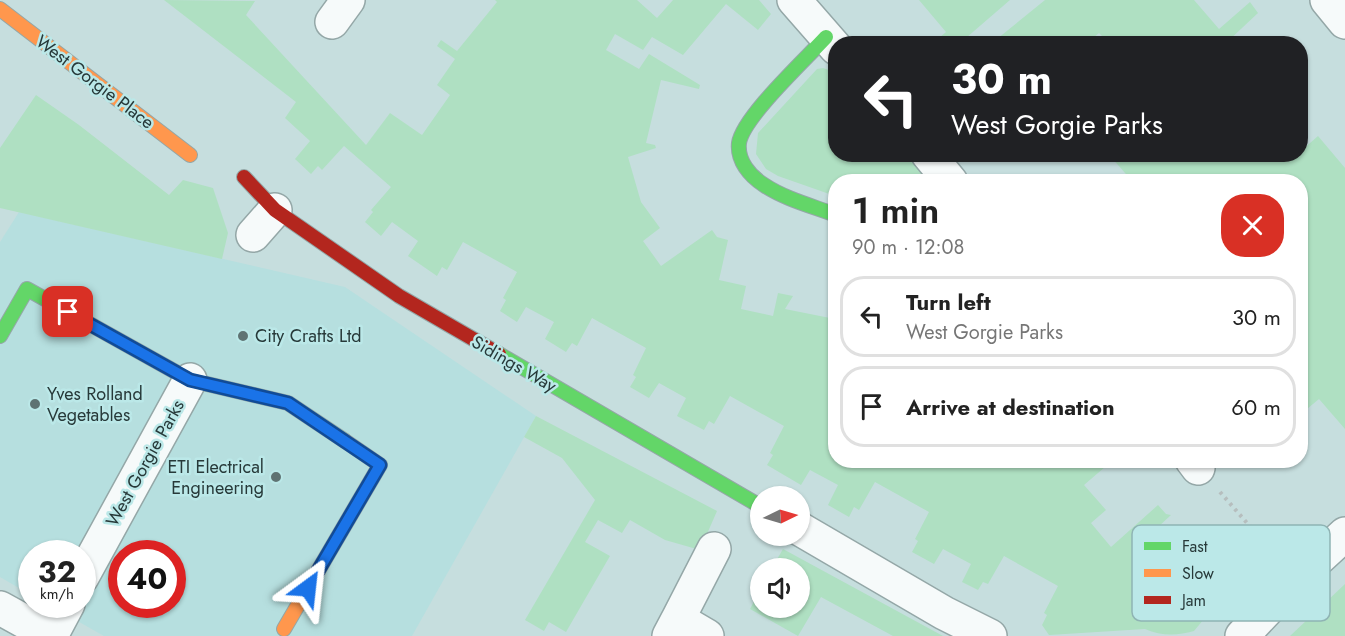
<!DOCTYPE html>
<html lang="en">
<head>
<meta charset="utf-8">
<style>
	body { margin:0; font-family:Jost,sans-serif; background:#f2f2f2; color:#222; height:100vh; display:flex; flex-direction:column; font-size:22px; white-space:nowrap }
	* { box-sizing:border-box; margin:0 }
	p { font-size:20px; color:#767676 }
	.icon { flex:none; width:33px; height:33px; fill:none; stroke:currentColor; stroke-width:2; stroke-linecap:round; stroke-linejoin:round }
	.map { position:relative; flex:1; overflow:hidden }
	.side { position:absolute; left:828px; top:174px; width:480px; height:294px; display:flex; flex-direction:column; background:#fff; border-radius:24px; box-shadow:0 2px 4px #0004 }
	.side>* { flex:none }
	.guide { position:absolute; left:828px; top:36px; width:480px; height:126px; border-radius:24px; box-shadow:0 2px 4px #0004; background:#202124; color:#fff; overflow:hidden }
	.needle { width:39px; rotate:85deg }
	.buttons { position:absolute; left:750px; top:486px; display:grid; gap:12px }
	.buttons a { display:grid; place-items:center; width:60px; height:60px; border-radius:50%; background:#fff; box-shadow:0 2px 4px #0004; font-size:30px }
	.speed { position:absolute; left:18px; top:540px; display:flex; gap:12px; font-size:30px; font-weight:700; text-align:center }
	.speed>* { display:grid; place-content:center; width:78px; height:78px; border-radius:50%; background:#fff; box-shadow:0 2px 4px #0004; line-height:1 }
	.speed small { font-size:15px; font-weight:400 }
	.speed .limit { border:9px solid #d22; background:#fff; color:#111 }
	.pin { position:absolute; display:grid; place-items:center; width:51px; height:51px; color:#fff; margin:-26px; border-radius:12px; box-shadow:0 3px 9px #0006 }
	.me { position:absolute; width:66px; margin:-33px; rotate:30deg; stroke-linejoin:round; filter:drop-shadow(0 0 4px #0008) }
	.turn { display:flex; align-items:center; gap:21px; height:126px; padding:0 24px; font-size:27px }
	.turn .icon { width:78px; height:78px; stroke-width:2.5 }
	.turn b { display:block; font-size:42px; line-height:51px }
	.round { display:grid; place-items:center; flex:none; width:63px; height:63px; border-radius:24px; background:#f2f2f2 }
	.head { display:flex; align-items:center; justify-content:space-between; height:102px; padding:0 24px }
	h1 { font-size:36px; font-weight:600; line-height:45px }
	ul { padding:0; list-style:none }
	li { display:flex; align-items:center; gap:18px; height:81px; margin:0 12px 9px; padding:0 12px; border:3px solid #e0e0e0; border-radius:24px }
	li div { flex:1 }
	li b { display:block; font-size:22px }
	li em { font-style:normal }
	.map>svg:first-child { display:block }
	.built { fill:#b6dfdf; fill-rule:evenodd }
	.green { fill:#afe0c2 }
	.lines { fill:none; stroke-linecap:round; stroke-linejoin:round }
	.street-casing { stroke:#94a7a7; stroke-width:36 }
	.fast-casing { stroke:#94a7a7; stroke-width:16 }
	.slow-casing { stroke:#94a7a7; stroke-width:16 }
	.jam-casing { stroke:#94a7a7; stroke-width:16 }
	.path { stroke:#b6bebe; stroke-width:4; stroke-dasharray:3 4.5; stroke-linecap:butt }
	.street { stroke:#f6fafa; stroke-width:33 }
	.fast { stroke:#63d668; stroke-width:14 }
	.slow { stroke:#ff974d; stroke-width:14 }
	.jam { stroke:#b3261e; stroke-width:14 }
	.route-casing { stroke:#114b97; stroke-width:15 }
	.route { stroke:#1a73e8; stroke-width:10 }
	.poi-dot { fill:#5f7373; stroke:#bbe8e8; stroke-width:2 }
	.labels { text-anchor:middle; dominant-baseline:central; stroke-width:5; stroke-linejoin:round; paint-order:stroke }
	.street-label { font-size:18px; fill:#273939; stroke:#bbe8e8 }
	.poi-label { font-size:18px; fill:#273939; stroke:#bbe8e8; text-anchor:start }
	.key { fill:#bbe8e8; stroke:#8fb4b4; stroke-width:1.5 }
	.key-label { font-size:16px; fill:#273939 }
</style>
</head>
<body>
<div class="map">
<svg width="1345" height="636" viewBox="0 0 1345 636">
	<rect width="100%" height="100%" fill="#c6dede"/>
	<!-- built -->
	<path class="built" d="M 19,212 L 345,287 L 536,416 L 412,636 L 104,636 L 49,605 L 82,604 L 82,554 L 32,554 L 31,595 L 0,577 L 0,242 ZM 122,554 L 172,554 L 172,604 L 122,604 Z"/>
	<!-- green -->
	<path class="green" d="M 164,0 L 255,1 L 246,15 L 366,145 L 390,113 L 422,135 L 450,95 L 437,85 L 455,59 L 437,46 L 441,40 L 457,51 L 497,2 L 495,0 L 637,0 L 657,18 L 673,0 L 759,0 L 771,14 L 758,30 L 726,4 L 683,55 L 652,37 L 643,50 L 615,34 L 606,50 L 639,69 L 649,54 L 700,85 L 699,89 L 661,80 L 646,143 L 655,145 L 656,148 L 628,157 L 641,202 L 660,228 L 643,241 L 661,266 L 712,230 L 717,237 L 728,240 L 719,280 L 746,286 L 741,309 L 773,316 L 778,293 L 793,296 L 785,309 L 835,319 L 836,460 L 1074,460 L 1079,466 L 1085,461 L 1112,461 L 1084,485 L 1106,510 L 1091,523 L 1111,547 L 1158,505 L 1166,514 L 1171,515 L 1143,541 L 1154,553 L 1132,574 L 1166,609 L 1244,534 L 1259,553 L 1194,631 C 1177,636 1161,636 1145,629 L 1049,635 L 1042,625 L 1047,615 L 1044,613 L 1058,586 L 1004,556 L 988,584 L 983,582 L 978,590 L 962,582 L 971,564 L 943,549 L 934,564 L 912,552 L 918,541 L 915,539 L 929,512 L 875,482 L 859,510 L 854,507 L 849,517 L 828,505 L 838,485 L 810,470 L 801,485 L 767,465 L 773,455 L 770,453 L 784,426 L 730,396 L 714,424 L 709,421 L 704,430 L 677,416 L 686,398 L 659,383 L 649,398 L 630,387 L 636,377 L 633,375 L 646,348 L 592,318 L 577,346 L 572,343 L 566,352 L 545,339 L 554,322 L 526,307 L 517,322 L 500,311 L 506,300 L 503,298 L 517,272 L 463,242 L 447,270 L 442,267 L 437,276 L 408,256 L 418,241 L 392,222 L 381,236 L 365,222 L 373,212 L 371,210 L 391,187 L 344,146 L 322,170 L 318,166 L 311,174 L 295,159 L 310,141 L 285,118 L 296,102 Z
		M 919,0 L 1010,0 L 959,44 L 933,43 L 946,32 Z
		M 1045,0 L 1194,0 L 1219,29 L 1250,2 L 1258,13 L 1226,43 L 1109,43 L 1099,33 L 1087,43 L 992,43 Z
		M 823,68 L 835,72 L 836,154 L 908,155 L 932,181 L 836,182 L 835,196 L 778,176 L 766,169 L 756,154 L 758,133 L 817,69 Z
		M 36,95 L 79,125 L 169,195 L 183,180 L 213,188 L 228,233 L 222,259 L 0,208 L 0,148 Z
		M 1318,136 L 1345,168 L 1345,429 L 1319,399 L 1301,414 L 1300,182 L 1132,181 L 1111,157 L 1114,154 L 1300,154 L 1301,151 Z
		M 536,416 L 717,511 L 700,550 L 665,540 L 630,520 L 622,533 L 598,520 L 585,542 L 610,556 L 566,632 L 549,622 L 544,631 L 525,620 L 595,500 L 562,458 L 524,437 Z
		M 783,549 L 943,636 L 893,636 L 821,597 L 798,636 L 750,609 L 760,590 L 760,608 L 800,608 L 800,568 L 772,568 Z
		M 1345,584 L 1345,636 L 1290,636 Z"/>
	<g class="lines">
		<!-- street casing -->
		<g class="street-casing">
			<path id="street" d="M 794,0 L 836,48
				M 1327,0 L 1345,22
				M 332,22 L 348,0
				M 928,154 L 951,182
				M 253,235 L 275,210
				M 1192,460 L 1198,468
				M 800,529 L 944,613 L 990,636
				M 82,577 L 190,380
				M 0,608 L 51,636
				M 678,619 L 714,549
				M 51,636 L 68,604
				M 669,636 L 678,619 L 707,636
				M 1242,636 L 1296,579 L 1345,534"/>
		</g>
		<!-- fast casing -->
		<g class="fast-casing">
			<path id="fast" d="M 826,37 C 806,59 743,117 739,143 C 737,161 750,176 764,185 C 785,199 812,206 836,215
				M 0,336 L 27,289 L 190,380 L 288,403 L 345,441
				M 499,354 L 760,506"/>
		</g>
		<!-- slow casing -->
		<g class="slow-casing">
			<path id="slow" d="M 0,9 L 190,155
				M 284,629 L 380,465 L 345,441"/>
		</g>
		<!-- jam casing -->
		<g class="jam-casing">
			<path id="jam" d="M 244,177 L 275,210 L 399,296 L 499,354"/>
		</g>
		<!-- path -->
		<path class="path" d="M 1220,492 L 1274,554"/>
		<!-- street -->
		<use href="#street" class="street"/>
		<!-- fast -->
		<use href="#fast" class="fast"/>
		<!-- slow -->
		<use href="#slow" class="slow"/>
		<!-- jam -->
		<use href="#jam" class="jam"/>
	</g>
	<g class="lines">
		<!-- route casing -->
		<g class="route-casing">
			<path id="route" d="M 68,312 L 190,380 L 288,403 L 380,465 L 308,588"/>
		</g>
		<!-- route -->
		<use href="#route" class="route"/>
	</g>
	<!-- markers -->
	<g class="poi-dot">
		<circle cx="243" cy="336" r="6"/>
		<circle cx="35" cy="404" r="6"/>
		<circle cx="276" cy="477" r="6"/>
	</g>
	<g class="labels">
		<!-- street labels -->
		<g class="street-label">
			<text transform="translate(95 82) rotate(37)">West Gorgie Place</text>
			<text transform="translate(514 364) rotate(30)">Sidings Way</text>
			<text transform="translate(145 463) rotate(-61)">West Gorgie Parks</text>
		</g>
		<!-- poi labels -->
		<g class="poi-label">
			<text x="255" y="336">City Crafts Ltd</text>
			<text x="47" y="394">Yves Rolland<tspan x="47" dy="21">Vegetables</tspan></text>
			<text x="264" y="467" text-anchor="end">ETI Electrical<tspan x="264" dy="21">Engineering</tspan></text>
		</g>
	</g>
	<!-- legend -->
	<rect x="1132" y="525" width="198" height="96" rx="9" class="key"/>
	<rect x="1144" y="542" width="27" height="8" fill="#63d668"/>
	<rect x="1144" y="569" width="27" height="8" fill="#ff974d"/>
	<rect x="1144" y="596" width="27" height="8" fill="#b3261e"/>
	<g class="key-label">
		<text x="1182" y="552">Fast</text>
		<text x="1182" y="579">Slow</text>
		<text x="1182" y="606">Jam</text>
	</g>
</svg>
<div class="buttons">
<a><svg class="needle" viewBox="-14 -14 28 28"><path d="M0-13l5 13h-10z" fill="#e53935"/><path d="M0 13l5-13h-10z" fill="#767676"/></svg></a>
<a><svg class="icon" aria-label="sound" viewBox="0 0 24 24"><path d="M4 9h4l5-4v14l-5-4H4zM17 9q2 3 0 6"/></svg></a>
</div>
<div class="speed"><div>32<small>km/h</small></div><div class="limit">40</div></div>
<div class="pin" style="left:68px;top:312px;background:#d93025"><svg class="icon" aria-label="arrive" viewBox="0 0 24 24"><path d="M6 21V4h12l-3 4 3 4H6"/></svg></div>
<svg class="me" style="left:308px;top:588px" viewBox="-20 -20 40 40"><path d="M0-17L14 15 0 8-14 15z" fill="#1a73e8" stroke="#fff" stroke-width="4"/></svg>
<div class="guide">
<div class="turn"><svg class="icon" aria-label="left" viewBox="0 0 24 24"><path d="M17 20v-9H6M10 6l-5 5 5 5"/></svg><div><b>30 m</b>West Gorgie Parks</div></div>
</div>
<section class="side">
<div class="head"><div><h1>1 min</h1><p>90 m · 12:08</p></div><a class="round" style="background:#d93025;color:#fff"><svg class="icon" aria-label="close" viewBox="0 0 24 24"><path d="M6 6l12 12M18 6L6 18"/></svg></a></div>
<ul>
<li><svg class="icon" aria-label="left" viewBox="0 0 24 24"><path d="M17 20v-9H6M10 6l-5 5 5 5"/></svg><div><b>Turn left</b><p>West Gorgie Parks</p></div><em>30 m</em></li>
<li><svg class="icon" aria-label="arrive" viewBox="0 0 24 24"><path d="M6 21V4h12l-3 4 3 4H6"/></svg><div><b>Arrive at destination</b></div><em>60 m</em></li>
</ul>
</section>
</div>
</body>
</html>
